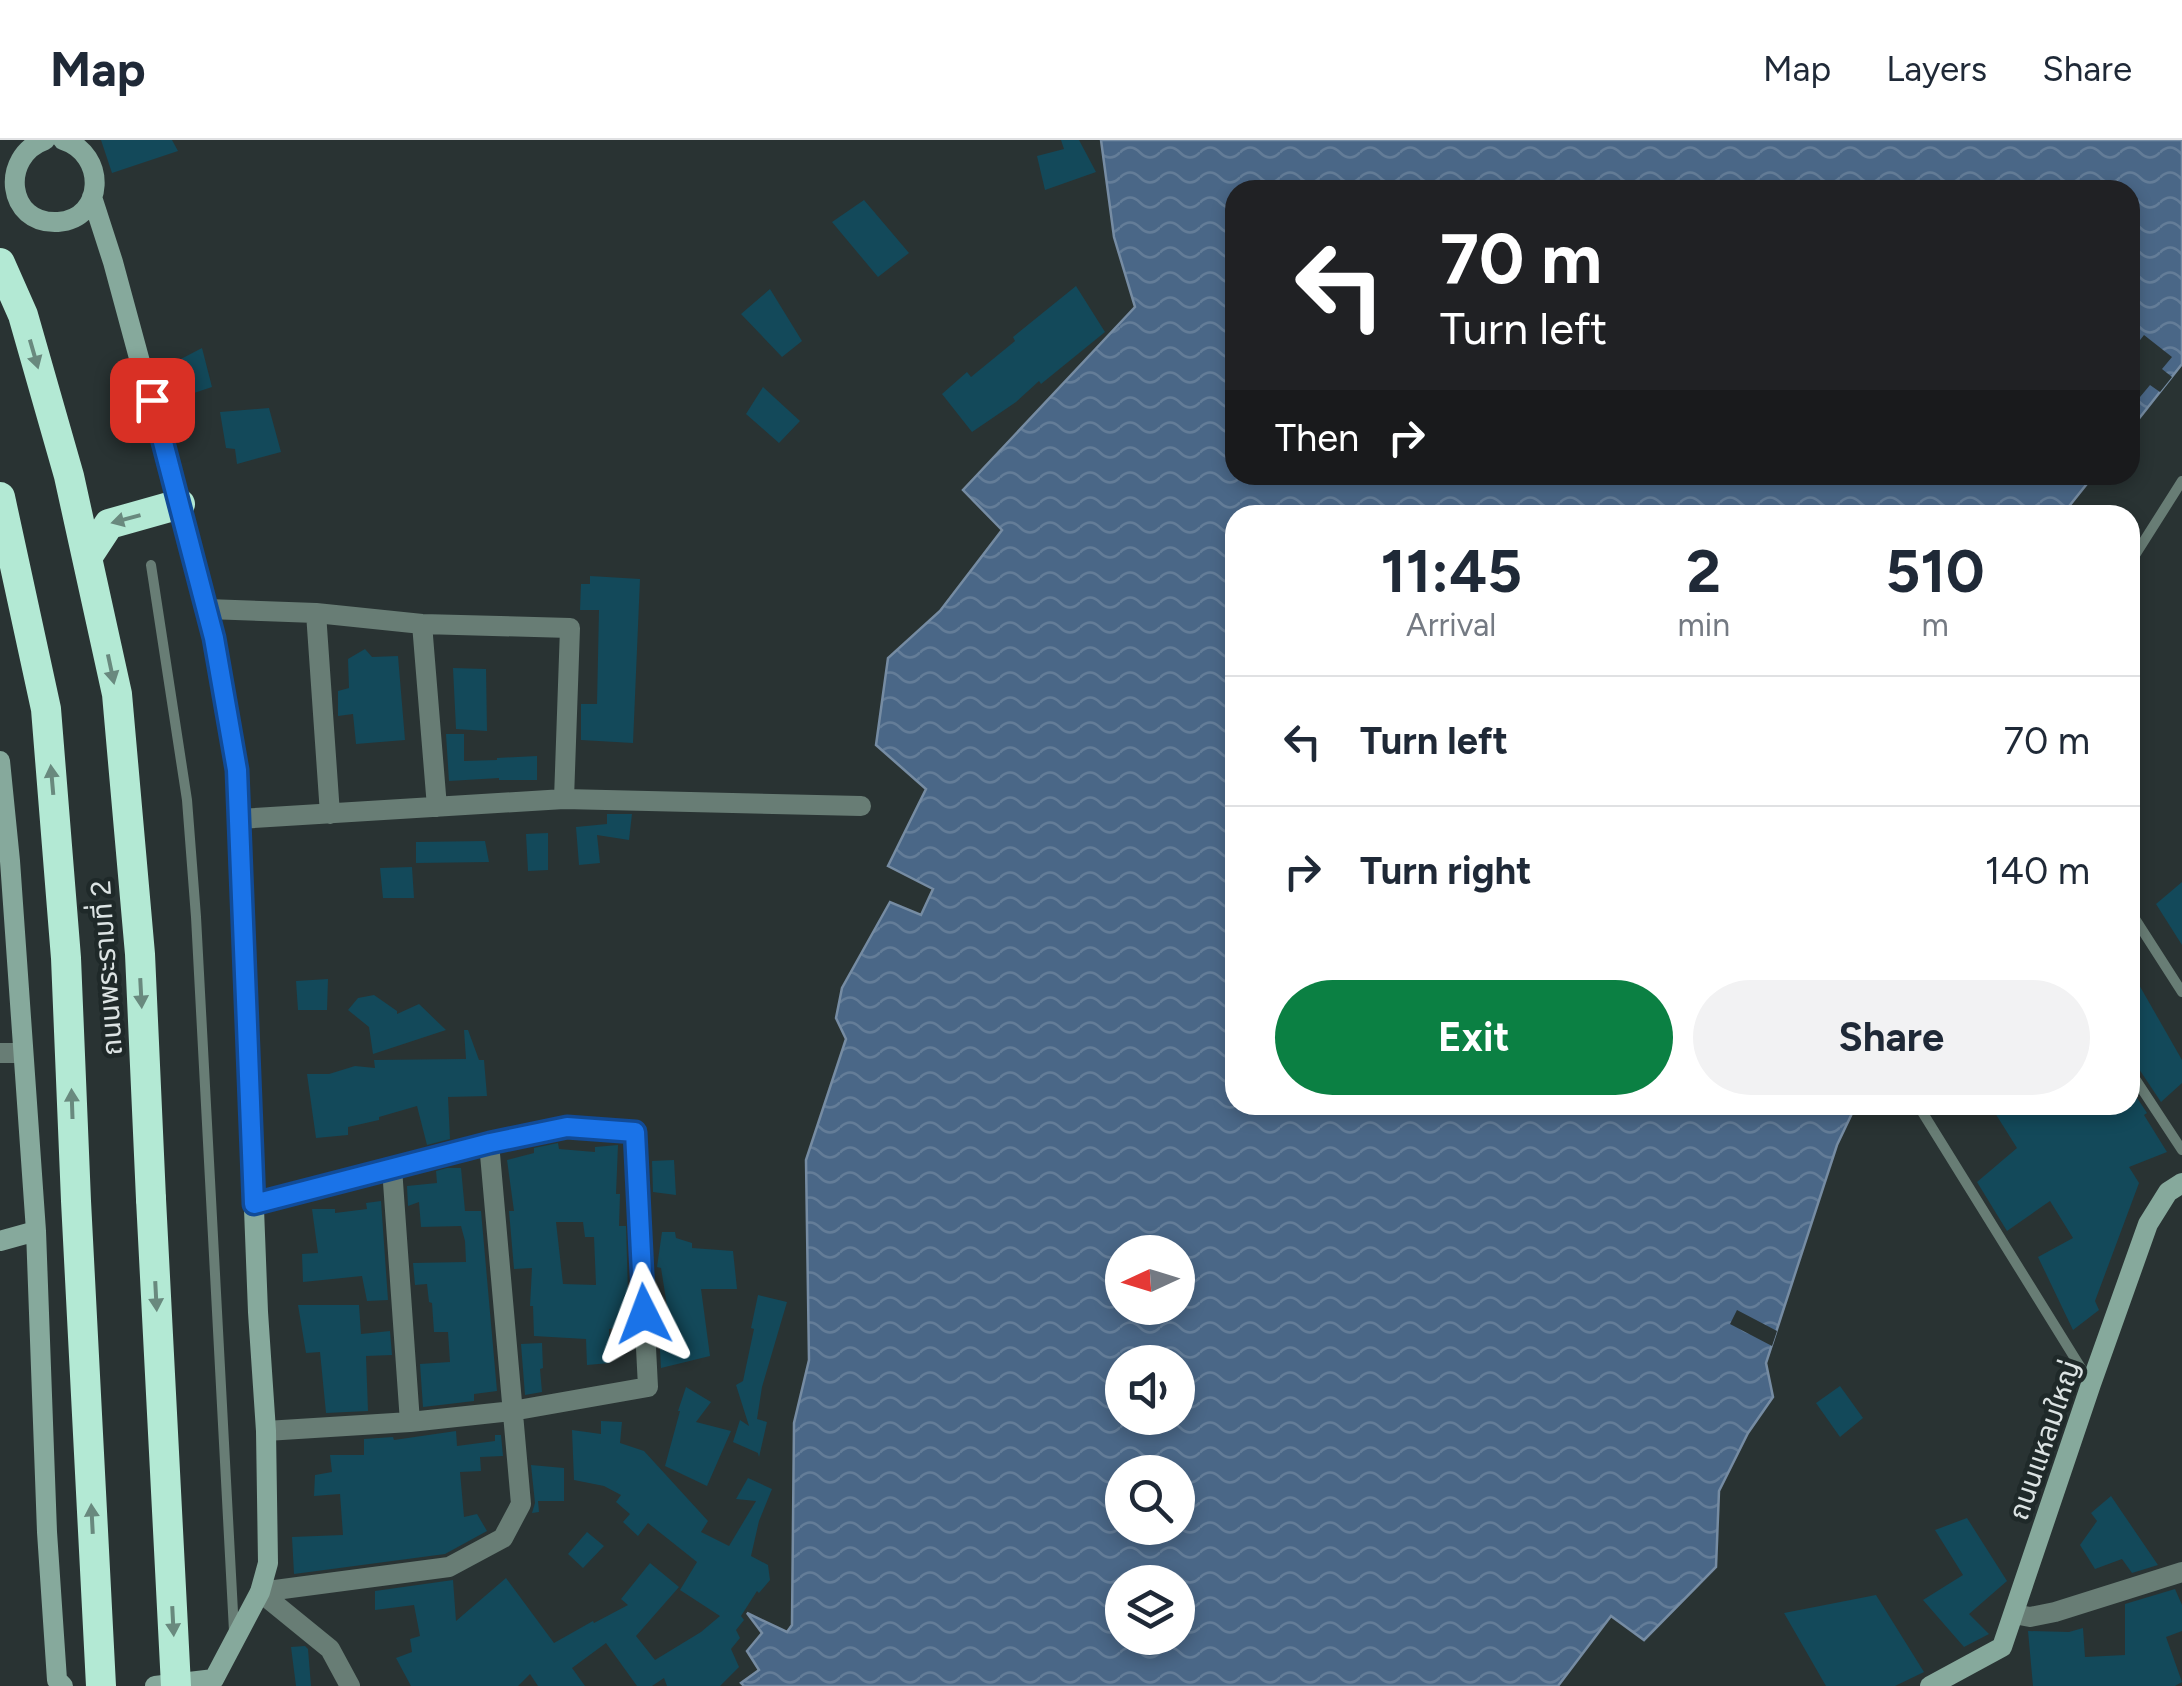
<!DOCTYPE html>
<html lang="en">
<head>
<meta charset="utf-8">
<style>
	body { margin:0; font-family:Figtree,"Noto Sans Thai",sans-serif; background:#f2f2f3; color:#1f2937; height:100vh; display:flex; flex-direction:column; font-size:38px; white-space:nowrap }
	* { box-sizing:border-box; margin:0 }
	p { font-size:32px; color:#747a83 }
	.icon { flex:none; width:55px; height:55px; fill:none; stroke:currentColor; stroke-width:2; stroke-linecap:round; stroke-linejoin:round }
	.map { position:relative; flex:1; overflow:hidden }
	.panel { position:absolute; left:1225px; top:365px; width:915px; height:610px; display:flex; flex-direction:column; background:#fff; border-radius:30px; box-shadow:0 5px 15px #0003 }
	.panel>* { flex:none }
	.banner { position:absolute; left:1225px; top:40px; width:915px; height:305px; border-radius:30px; box-shadow:0 5px 15px #0003; background:#202124; color:#fff; overflow:hidden }
	.needle { width:65px; rotate:266deg }
	.controls { position:absolute; left:1105px; top:1095px; display:grid; gap:20px }
	.controls a { display:grid; place-items:center; width:90px; height:90px; border-radius:50%; background:#fff; box-shadow:0 5px 15px #0003; font-size:50px }
	.pin { position:absolute; display:grid; place-items:center; width:85px; height:85px; color:#fff; margin:-42px; border-radius:20px; box-shadow:0 5px 15px #0006 }
	.me { position:absolute; width:110px; margin:-55px; rotate:357deg; stroke-linejoin:round; filter:drop-shadow(0 0 8px #0008) }
	.turn { display:flex; align-items:center; gap:35px; height:210px; padding:0 50px; font-size:45px }
	.turn .icon { width:130px; height:130px; stroke-width:2.5 }
	.turn b { display:block; font-size:70px; line-height:85px }
	.then { display:flex; align-items:center; height:95px; padding:0 50px; background:#0003; gap:20px; font-size:38px }
	.eta { display:flex; justify-content:space-evenly; align-items:center; height:170px; text-align:center }
	.eta b { font-size:60px; font-weight:700; line-height:70px }
	.primary-button { display:flex; gap:20px; margin-top:auto; padding:20px 50px }
	.primary-button a { flex:1; height:115px; border-radius:60px; background:#0b8043; color:#fff; font-size:40px; font-weight:700; line-height:115px; text-align:center }
	.primary-button a+a { background:#f2f2f3; color:#1f2937 }
	ul { padding:0; list-style:none }
	li { display:flex; align-items:center; gap:30px; height:130px; padding:0 50px; border-top:2px solid #e0e1e3 }
	li div { flex:1 }
	li b { display:block; font-size:38px }
	li em { font-style:normal }
	header { display:flex; align-items:center; gap:60px; box-sizing:border-box; height:140px; padding:0 50px; background:#fff; border-bottom:2px solid #e0e1e3 }
	header strong { font-size:48px }
	nav { display:flex; gap:55px; margin-inline-start:auto; font-size:35px }
	.map>svg:first-child { display:block }
	.water { fill:url(#water-waves); stroke:#768ca3; stroke-width:2.5; fill-rule:evenodd }
	.pier { fill:#293333 }
	.building { fill:#13495a; fill-rule:evenodd }
	.lines { fill:none; stroke-linecap:round; stroke-linejoin:round }
	.lane { stroke:#687d75; stroke-width:10 }
	.street { stroke:#687d75; stroke-width:20 }
	.secondary { stroke:#86a99c; stroke-width:20 }
	.highway { stroke:#b3e9d4; stroke-width:30 }
	.highway-bridge { stroke:#b3e9d4; stroke-width:30 }
	.oneway { fill:#69897e }
	.route-casing { stroke:#114b97; stroke-width:25 }
	.route { stroke:#1a73e8; stroke-width:18 }
	.labels { text-anchor:middle; dominant-baseline:central; stroke-width:9; stroke-linejoin:round; paint-order:stroke }
	.street-label { font-size:28px; fill:#dce3e3; stroke:#1f2929 }
</style>
</head>
<body>
<header>
<strong>Map</strong>
<nav><a>Map</a><a>Layers</a><a>Share</a></nav>
</header>
<div class="map">
<svg width="2182" height="1546" viewBox="0 0 2182 1546">
	<defs>
		<pattern id="water-waves" width="16" height="10" patternUnits="userSpaceOnUse" patternTransform="scale(2.5)"><rect width="16" height="10" fill="#4a6787"/><path d="M0 5q4-4 8 0t8 0" fill="none" stroke="#647d98"/></pattern>
	</defs>
	<rect width="100%" height="100%" fill="#293333"/>
	<!-- water -->
	<path class="water" d="M 1101,0 L 2182,0 L 2182,224 L 2130,290 L 2130,50 L 1235,50 L 1235,335 L 2094,335 L 2062,375 L 1235,375 L 1235,965 L 1856,965 L 1837,1005 L 1766,1223 L 1773,1257 L 1748,1293 L 1719,1351 L 1716,1427 L 1644,1500 L 1611,1476 L 1558,1546 L 744,1546 L 741,1543 L 759,1530 L 747,1511 L 762,1493 L 747,1473 L 787,1492 L 792,1485 L 794,1283 L 809,1220 L 806,1020 L 846,899 L 836,878 L 842,848 L 890,762 L 921,775 L 933,749 L 888,726 L 926,649 L 876,605 L 888,518 L 940,471 L 1002,390 L 963,350 L 1135,167 L 1114,97 ZM 1122,1112 L 1178,1112 L 1178,1168 L 1122,1168 ZM 1122,1222 L 1178,1222 L 1178,1278 L 1122,1278 ZM 1122,1332 L 1178,1332 L 1178,1388 L 1122,1388 ZM 1122,1442 L 1178,1442 L 1178,1498 L 1122,1498 Z"/>
	<!-- pier -->
	<path class="pier" d="M 2144,195 L 2172,217 L 2162,229 L 2172,237 L 2160,252 L 2150,245 L 2140,257 L 2130,249 L 2130,213 Z
		M 1737,1170 L 1777,1191 L 1772,1206 L 1730,1184 Z"/>
	<!-- building -->
	<path class="building" d="M 101,0 L 172,0 L 178,11 L 112,33 Z
		M 1061,0 L 1079,0 L 1096,32 L 1045,50 L 1037,16 L 1064,9 Z
		M 864,60 L 909,113 L 878,137 L 832,82 Z
		M 1076,146 L 1105,192 L 1041,244 L 1039,241 L 1016,262 L 972,292 L 942,254 L 967,232 L 971,237 L 1015,201 L 1013,197 Z
		M 770,149 L 802,201 L 782,217 L 741,174 Z
		M 202,208 L 212,247 L 185,256 L 177,221 Z
		M 763,247 L 800,281 L 779,303 L 746,274 Z
		M 269,268 L 281,312 L 237,324 L 235,309 L 226,308 L 220,272 Z
		M 590,436 L 640,439 L 633,603 L 581,600 L 581,564 L 597,564 L 599,470 L 580,470 L 581,444 L 590,444 Z
		M 365,509 L 372,517 L 398,516 L 405,600 L 356,604 L 353,574 L 338,576 L 338,551 L 349,548 L 348,519 Z
		M 453,528 L 486,529 L 487,591 L 456,589 Z
		M 446,594 L 464,594 L 464,621 L 497,620 L 497,618 L 537,616 L 537,640 L 499,640 L 499,638 L 449,641 Z
		M 607,674 L 632,674 L 629,700 L 597,695 L 600,723 L 579,725 L 576,687 L 607,684 Z
		M 548,693 L 548,730 L 528,731 L 526,694 Z
		M 485,701 L 489,722 L 416,723 L 416,702 Z
		M 412,727 L 414,758 L 383,758 L 380,728 Z
		M 2182,742 L 2182,805 L 2156,764 Z
		M 2130,829 L 2182,920 L 2182,943 L 2161,962 L 2137,926 L 2130,922 Z
		M 328,839 L 327,870 L 298,870 L 296,841 Z
		M 374,855 L 397,871 L 397,874 L 419,864 L 446,890 L 373,914 L 369,887 L 348,870 L 358,858 Z
		M 464,890 L 468,890 L 479,920 L 484,920 L 487,956 L 448,957 L 450,999 L 427,1005 L 417,966 L 379,977 L 379,980 L 348,987 L 348,995 L 316,998 L 307,934 L 329,934 L 355,926 L 375,928 L 374,920 L 466,919 Z
		M 2130,947 L 2147,973 L 2144,975 L 2167,1012 L 2129,1027 L 2139,1043 L 2095,1161 L 2099,1170 L 2073,1190 L 2038,1117 L 2073,1098 L 2050,1061 L 2007,1091 L 1977,1042 L 2017,1008 L 1990,965 L 2130,965 Z
		M 558,1003 L 559,1009 L 595,1012 L 595,1007 L 618,1005 L 616,1054 L 620,1054 L 619,1086 L 626,1086 L 629,1186 L 609,1189 L 610,1223 L 587,1225 L 586,1199 L 534,1196 L 533,1166 L 530,1166 L 532,1128 L 514,1129 L 509,1071 L 514,1071 L 507,1020 L 534,1013 L 534,1008 ZM 556,1082 L 583,1082 L 585,1097 L 594,1097 L 596,1145 L 563,1144 Z
		M 674,1020 L 676,1055 L 653,1052 L 652,1021 Z
		M 447,1028 L 461,1028 L 465,1071 L 481,1071 L 497,1251 L 474,1254 L 474,1261 L 423,1267 L 420,1224 L 450,1222 L 448,1192 L 434,1192 L 432,1163 L 429,1162 L 427,1144 L 415,1145 L 413,1123 L 466,1122 L 465,1101 L 461,1086 L 421,1087 L 419,1062 L 408,1066 L 407,1046 L 437,1043 L 436,1031 Z
		M 381,1061 L 388,1160 L 367,1161 L 362,1136 L 303,1142 L 302,1114 L 318,1113 L 312,1069 L 335,1069 L 335,1073 L 367,1069 L 366,1063 Z
		M 662,1092 L 675,1092 L 676,1098 L 692,1103 L 692,1108 L 733,1111 L 737,1149 L 701,1149 L 710,1216 L 661,1228 L 658,1174 L 668,1172 L 661,1128 L 657,1127 Z
		M 758,1155 L 787,1162 L 762,1247 L 757,1279 L 767,1282 L 759,1317 L 758,1313 L 733,1302 L 740,1280 L 749,1286 L 736,1245 L 743,1241 L 754,1189 L 751,1188 Z
		M 298,1165 L 359,1165 L 361,1194 L 390,1191 L 392,1215 L 366,1216 L 368,1271 L 326,1273 L 320,1212 L 306,1213 Z
		M 542,1203 L 543,1228 L 540,1229 L 542,1252 L 525,1255 L 521,1204 Z
		M 1840,1246 L 1863,1278 L 1840,1297 L 1816,1263 Z
		M 686,1247 L 711,1262 L 696,1282 L 731,1291 L 707,1346 L 665,1326 L 680,1271 L 678,1271 Z
		M 601,1281 L 622,1282 L 620,1303 L 644,1311 L 708,1381 L 701,1392 L 729,1406 L 756,1361 L 736,1359 L 748,1338 L 772,1349 L 759,1381 L 751,1416 L 768,1425 L 770,1440 L 759,1453 L 757,1451 L 741,1476 L 744,1480 L 736,1490 L 740,1498 L 731,1509 L 739,1527 L 720,1546 L 667,1546 L 664,1538 L 652,1546 L 637,1546 L 606,1503 L 572,1528 L 585,1546 L 538,1546 L 530,1534 L 518,1546 L 411,1546 L 396,1518 L 412,1512 L 410,1499 L 420,1496 L 414,1465 L 375,1470 L 375,1451 L 453,1440 L 456,1481 L 506,1438 L 554,1503 L 593,1481 L 594,1483 L 628,1465 L 621,1459 L 650,1423 L 679,1447 L 636,1496 L 655,1520 L 701,1492 L 720,1476 L 680,1450 L 697,1422 L 648,1383 L 638,1396 L 623,1382 L 630,1374 L 616,1362 L 621,1355 L 604,1346 L 574,1340 L 572,1290 L 601,1294 Z
		M 456,1291 L 457,1306 L 495,1301 L 495,1295 L 501,1295 L 503,1316 L 480,1317 L 481,1331 L 460,1332 L 464,1377 L 477,1374 L 487,1391 L 445,1414 L 294,1434 L 292,1397 L 343,1395 L 340,1354 L 314,1356 L 315,1335 L 332,1332 L 330,1315 L 364,1315 L 364,1299 L 393,1297 L 394,1300 Z
		M 531,1325 L 564,1328 L 564,1361 L 538,1361 L 539,1372 L 532,1373 L 535,1363 Z
		M 2111,1356 L 2158,1425 L 2132,1433 L 2122,1419 L 2095,1429 L 2080,1405 L 2097,1381 L 2091,1373 Z
		M 1967,1378 L 2007,1441 L 1969,1474 L 1989,1494 L 1964,1507 L 1923,1460 L 1963,1435 L 1935,1390 Z
		M 587,1392 L 604,1406 L 583,1428 L 568,1414 Z
		M 2175,1449 L 2182,1465 L 2182,1491 L 2166,1497 L 2182,1542 L 2175,1546 L 2033,1546 L 2028,1491 L 2069,1492 L 2083,1488 L 2085,1517 L 2125,1515 L 2125,1464 Z
		M 1876,1455 L 1924,1532 L 1895,1546 L 1826,1546 L 1784,1473 Z
		M 305,1506 L 308,1509 L 311,1546 L 296,1546 L 291,1507 Z"/>
	<g class="lines">
		<!-- lane -->
		<path class="lane" d="M 2130,423 L 2182,341
			M 151,425 L 187,660 L 196,777 L 234,1491
			M 2130,771 L 2182,852
			M 2130,931 L 2182,1010
			M 1921,970 L 2089,1241"/>
		<!-- street -->
		<path class="street" d="M 207,469 L 316,473 L 330,674
			M 316,473 L 422,484 L 570,488 L 564,659
			M 422,484 L 437,667
			M 239,679 L 564,659 L 861,666
			M 0,913 L 22,913
			M 392,1028 L 410,1282
			M 254,1064 L 489,1003 L 567,987 L 635,992 L 648,1247 L 512,1271 L 410,1282 L 266,1291
			M 2014,1474 L 2030,1477 L 2055,1472 L 2182,1432
			M 350,1546 L 330,1509 L 260,1452 L 449,1427 L 503,1398 L 521,1364 L 489,1003"/>
		<!-- secondary -->
		<path class="secondary" d="M 45,0 C 0,16 6,85 58,82 C 105,79 107,14 63,0
			M 92,57 L 113,122 L 207,469 L 237,630 L 258,1172 L 266,1291 L 268,1423 L 260,1452 L 214,1539 L 155,1546
			M 0,621 L 10,721 L 36,1091 L 47,1392 L 57,1540 L 63,1546
			M 0,1101 L 36,1091
			M 1930,1546 L 2002,1507 L 2091,1244 L 2148,1084 L 2168,1052 L 2182,1043"/>
		<!-- highway -->
		<path class="highway" d="M 0,123 L 23,175 L 69,336 L 117,554 L 140,814 L 151,1059
			M 0,357 L 46,569 L 66,818 L 76,1061 L 101,1546
			M 88,416 L 109,384 L 180,364"/>
		<!-- highway-bridge -->
		<path class="highway-bridge" d="M 151,1059 L 176,1546"/>
	</g>
	<!-- one-way arrows -->
	<defs><path id="oneway-solid" d="M-6-.8H1V-3.2L6.5 0L1 3.2V.8H-6Z" transform="scale(2.5)"/></defs>
	<g class="oneway">
		<use href="#oneway-solid" transform="translate(34 214) rotate(74)"/>
		<use href="#oneway-solid" transform="translate(126 379) rotate(165)"/>
		<use href="#oneway-solid" transform="translate(111 529) rotate(78)"/>
		<use href="#oneway-solid" transform="translate(52 640) rotate(-95)"/>
		<use href="#oneway-solid" transform="translate(141 853) rotate(87)"/>
		<use href="#oneway-solid" transform="translate(72 964) rotate(-92)"/>
		<use href="#oneway-solid" transform="translate(156 1156) rotate(87)"/>
		<use href="#oneway-solid" transform="translate(92 1379) rotate(-93)"/>
		<use href="#oneway-solid" transform="translate(173 1481) rotate(87)"/>
	</g>
	<g class="lines">
		<!-- route casing -->
		<g class="route-casing">
			<path id="route" d="M 152,260 L 214,498 L 237,630 L 254,1064 L 490,1003 L 567,987 L 635,992 L 644,1174"/>
		</g>
		<!-- route -->
		<use href="#route" class="route"/>
	</g>
	<g class="labels">
		<!-- street labels -->
		<g class="street-label">
			<text transform="translate(106 828) rotate(-94)">ถนนพระรามที่ 2</text>
			<text transform="translate(2044 1300) rotate(-71)">ถนนแหลมใหญ่</text>
		</g>
	</g>
</svg>
<div class="controls">
<a><svg class="needle" viewBox="-14 -14 28 28"><path d="M0-13l5 13h-10z" fill="#e53935"/><path d="M0 13l5-13h-10z" fill="#747a83"/></svg></a>
<a><svg class="icon" aria-label="sound" viewBox="0 0 24 24"><path d="M4 9h4l5-4v14l-5-4H4zM17 9q2 3 0 6"/></svg></a>
<a><svg class="icon" aria-label="search" viewBox="0 0 24 24"><circle cx="10" cy="10" r="6"/><path d="M15 15l6 6"/></svg></a>
<a><svg class="icon" aria-label="layers" viewBox="0 0 24 24"><path d="M12 4l9 5-9 5-9-5zM3 14l9 5 9-5"/></svg></a>
</div>
<div class="pin" style="left:152px;top:260px;background:#d93025"><svg class="icon" aria-label="arrive" viewBox="0 0 24 24"><path d="M6 21V4h12l-3 4 3 4H6"/></svg></div>
<svg class="me" style="left:644px;top:1174px" viewBox="-20 -20 40 40"><path d="M0-17L14 15 0 8-14 15z" fill="#1a73e8" stroke="#fff" stroke-width="4"/></svg>
<div class="banner">
<div class="turn"><svg class="icon" aria-label="left" viewBox="0 0 24 24"><path d="M17 20v-9H6M10 6l-5 5 5 5"/></svg><div><b>70 m</b>Turn left</div></div>
<div class="then">Then<svg class="icon" aria-label="right" viewBox="0 0 24 24"><path d="M7 20v-9h11M14 6l5 5-5 5"/></svg></div>
</div>
<section class="panel">
<div class="eta">
<div><b>11:45</b><p>Arrival</p></div>
<div><b>2</b><p>min</p></div>
<div><b>510</b><p>m</p></div>
</div>
<ul>
<li><svg class="icon" aria-label="left" viewBox="0 0 24 24"><path d="M17 20v-9H6M10 6l-5 5 5 5"/></svg><div><b>Turn left</b></div><em>70 m</em></li>
<li><svg class="icon" aria-label="right" viewBox="0 0 24 24"><path d="M7 20v-9h11M14 6l5 5-5 5"/></svg><div><b>Turn right</b></div><em>140 m</em></li>
</ul>
<div class="primary-button"><a>Exit</a><a>Share</a></div>
</section>
</div>
</body>
</html>
